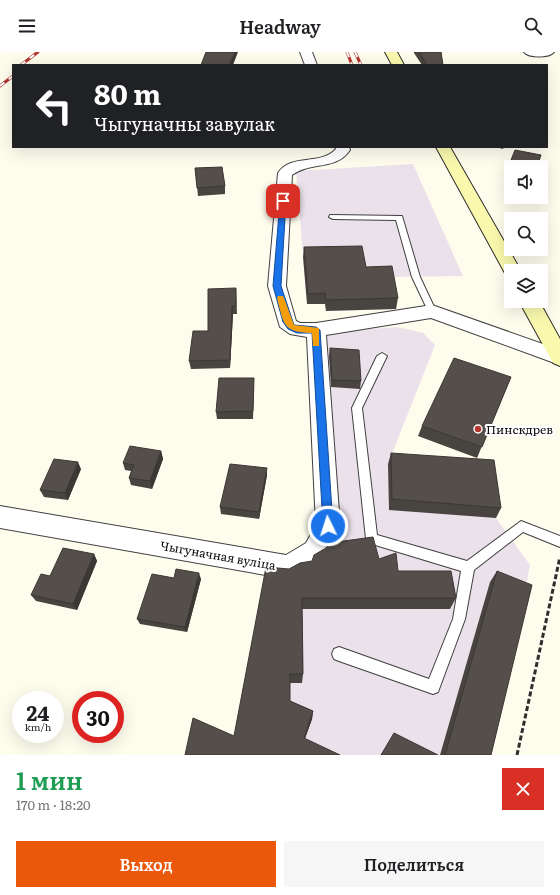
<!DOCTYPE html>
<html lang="ru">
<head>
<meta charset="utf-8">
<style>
	body { margin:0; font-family:Literata,serif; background:#f6f6f6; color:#202124; height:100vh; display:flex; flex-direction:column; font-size:15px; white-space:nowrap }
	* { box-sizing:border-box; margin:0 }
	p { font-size:13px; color:#757577 }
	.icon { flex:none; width:22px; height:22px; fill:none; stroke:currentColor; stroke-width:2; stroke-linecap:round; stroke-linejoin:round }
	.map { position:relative; height:703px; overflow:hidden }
	.panel { display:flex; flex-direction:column; background:#fff; flex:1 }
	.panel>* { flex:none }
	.top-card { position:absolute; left:12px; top:12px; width:536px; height:84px; border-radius:0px; box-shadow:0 4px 16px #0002; background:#202124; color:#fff; overflow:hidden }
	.fabs { position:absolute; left:504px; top:108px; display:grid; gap:8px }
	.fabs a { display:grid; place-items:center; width:44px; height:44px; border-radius:0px; background:#fff; box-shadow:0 4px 16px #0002; font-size:20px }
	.speed { position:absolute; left:12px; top:639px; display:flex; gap:8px; font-size:20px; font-weight:700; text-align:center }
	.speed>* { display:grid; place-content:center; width:52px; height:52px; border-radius:50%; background:#fff; box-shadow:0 4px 16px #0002; line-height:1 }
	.speed small { font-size:10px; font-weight:400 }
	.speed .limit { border:6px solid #d22; background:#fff; color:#111 }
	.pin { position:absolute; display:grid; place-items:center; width:34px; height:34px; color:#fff; margin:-17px; border-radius:8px; box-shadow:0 2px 6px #0006 }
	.me { position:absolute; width:44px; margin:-22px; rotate:356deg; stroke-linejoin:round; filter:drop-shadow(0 0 3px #0008) }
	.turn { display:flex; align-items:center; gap:14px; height:84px; padding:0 16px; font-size:18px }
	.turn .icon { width:52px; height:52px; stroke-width:2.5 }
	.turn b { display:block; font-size:28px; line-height:34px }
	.round { display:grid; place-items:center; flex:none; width:42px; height:42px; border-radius:0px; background:#f6f6f6 }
	.overview { display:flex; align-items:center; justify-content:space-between; height:68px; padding:0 16px }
	h1 { font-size:24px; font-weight:600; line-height:30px; color:#1e9e55 }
	.primary-button { display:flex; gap:8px; margin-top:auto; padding:8px 16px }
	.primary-button a { flex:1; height:46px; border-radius:0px; background:#ea580c; color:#fff; font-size:16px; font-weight:600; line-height:46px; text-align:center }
	.primary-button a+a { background:#f6f6f6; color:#202124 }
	header { display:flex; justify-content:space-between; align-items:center; height:52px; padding:0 16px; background:#fff; font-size:18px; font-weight:600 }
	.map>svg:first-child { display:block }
	.industrial { fill:#ebe1eb }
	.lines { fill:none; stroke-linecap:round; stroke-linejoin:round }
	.lane-casing { stroke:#3f3f3f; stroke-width:2 }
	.street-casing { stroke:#3f3f3f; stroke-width:2 }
	.secondary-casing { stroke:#2e2e2e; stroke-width:2 }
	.path { stroke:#2e2e2e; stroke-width:3; stroke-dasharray:5 2.5; stroke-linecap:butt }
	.lane { fill:#fff; fill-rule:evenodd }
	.street { fill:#fff; fill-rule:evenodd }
	.secondary { fill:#f9f8ad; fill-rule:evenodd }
	.rail-casing { stroke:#b2372f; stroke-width:3 }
	.rail { stroke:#fff; stroke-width:2; stroke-dasharray:5.5; stroke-linecap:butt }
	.wall { fill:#484440 }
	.shaded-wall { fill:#3b3734 }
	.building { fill:#544f4a; stroke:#3b3734 }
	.route { fill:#1a73e8; stroke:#114b97 }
	.slow { fill:#f59e0b }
	.poi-dot { fill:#b2372f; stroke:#fff; stroke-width:1.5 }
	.labels { text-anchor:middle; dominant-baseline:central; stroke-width:4; stroke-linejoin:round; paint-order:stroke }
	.poi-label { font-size:12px; fill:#0c0c0c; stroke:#fff; text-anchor:start }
	.street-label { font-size:12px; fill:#0c0c0c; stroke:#fff }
</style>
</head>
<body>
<header><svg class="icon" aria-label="menu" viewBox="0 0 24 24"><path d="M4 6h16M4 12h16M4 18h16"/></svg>Headway<svg class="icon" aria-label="search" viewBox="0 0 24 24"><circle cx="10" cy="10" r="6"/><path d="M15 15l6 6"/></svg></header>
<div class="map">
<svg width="560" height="703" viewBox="0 0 560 703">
	<rect width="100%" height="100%" fill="#fefced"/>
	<!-- industrial -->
	<path class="industrial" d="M 413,112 L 463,224 L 390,225 L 397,257 L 326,259 L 325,252 L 307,252 L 296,119 Z
		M 398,275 L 423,281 L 435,293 L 388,412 L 489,419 L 496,466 L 530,513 L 524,544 L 484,703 L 278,703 L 266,527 L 336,501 L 325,280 Z"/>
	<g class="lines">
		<!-- lane casing -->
		<g class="lane-casing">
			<path id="lane" d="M 330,163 L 402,164 L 420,225 L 436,259 L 435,261 L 429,261 L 412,225 L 396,168 L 333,167 L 329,165 Z
				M 382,301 L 387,304 L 362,356 L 377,483 L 467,509 L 521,469 L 560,484 L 560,495 L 523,480 L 474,518 L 465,567 L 438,640 L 433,642 L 339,609 L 334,607 L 332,602 L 334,597 L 339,595 L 429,627 L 453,567 L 461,519 L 372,492 L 368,491 L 366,487 L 352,356 L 377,304 Z"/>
		</g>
		<!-- street casing -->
		<g class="street-casing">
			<path id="street" d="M 300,0 L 312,0 L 317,13 L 305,13 Z
				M 524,0 L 554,0 C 549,6 529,6 524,0 Z
				M 335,95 L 349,95 L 350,98 C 336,119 311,109 292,123 L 286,234 L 296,269 L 300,271 L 316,271 L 432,253 L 560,298 L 560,313 L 431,266 L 326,283 L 340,474 L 324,507 L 288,527 L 0,476 L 0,454 L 286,503 L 306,491 L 316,473 L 307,285 L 290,282 L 280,275 L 268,234 L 278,121 C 291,101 321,114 336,97 Z"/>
		</g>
		<!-- secondary casing -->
		<g class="secondary-casing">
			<path id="secondary" d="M 385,0 L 397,0 L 404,13 L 392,13 Z
				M 436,95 L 450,95 L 521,219 L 511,219 L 511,225 L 506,223 Z
				M 519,249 L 539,249 L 560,287 L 560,314 L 553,311 Z"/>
		</g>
		<!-- path -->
		<path class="path" d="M 517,703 L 560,505"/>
		<!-- lane -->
		<use href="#lane" class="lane"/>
		<!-- street -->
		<use href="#street" class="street"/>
		<!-- secondary -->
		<use href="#secondary" class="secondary"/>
		<!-- rail casing -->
		<g class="rail-casing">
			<path id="rail" d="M 347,0 L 352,13
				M 355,0 L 361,13
				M 21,13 L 38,0
				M 0,34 L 13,24"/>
		</g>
		<!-- rail -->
		<use href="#rail" class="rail"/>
	</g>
	<!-- wall -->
	<path class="wall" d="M 414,0 L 441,0 L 443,13 L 422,13 L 414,1 Z
		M 495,95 L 504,95 L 503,97 Z
		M 509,113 L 537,115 L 511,115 L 511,122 L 507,121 Z
		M 195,116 L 225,134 L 225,142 L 198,144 Z
		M 304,195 L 366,215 L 398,246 L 396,257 L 326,259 L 325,252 L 307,252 L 303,205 Z
		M 236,236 L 237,262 L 233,262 L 230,316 L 191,317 L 189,309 Z
		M 330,296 L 361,329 L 360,337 L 331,335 L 329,304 Z
		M 511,325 L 477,406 L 418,384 L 422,374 Z
		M 254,334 L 253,367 L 217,367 L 216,360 Z
		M 161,399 L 163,407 L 152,437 L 131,433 L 129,426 L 131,419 L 125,418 L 123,411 Z
		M 391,401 L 501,456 L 496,466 L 389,458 L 388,412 Z
		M 81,417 L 68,448 L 44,445 L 40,438 Z
		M 267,423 L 259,467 L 221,462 L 220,455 Z
		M 94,502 L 97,509 L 77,558 L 36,549 L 31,543 L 50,524 Z
		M 379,507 L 398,519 L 456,546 L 450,557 L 302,557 L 303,622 L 302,631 L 290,631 L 290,649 L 313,659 L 312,667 L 305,686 L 234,684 L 289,517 Z
		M 497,519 L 491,703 L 440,703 L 490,530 Z
		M 174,526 L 201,527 L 187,580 L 140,572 L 137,567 Z"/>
	<!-- shaded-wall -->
	<path class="shaded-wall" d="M 235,0 L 238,0 L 233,13 L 229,13 Z
		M 232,254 L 233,262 L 230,316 L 230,308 Z
		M 161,399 L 163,407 L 152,437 L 150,429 Z
		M 78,410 L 81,417 L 68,448 L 65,441 Z
		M 267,416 L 267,423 L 259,467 L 259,460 Z
		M 94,502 L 97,509 L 77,558 L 73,552 Z
		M 199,521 L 201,527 L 187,580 L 185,575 Z
		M 313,659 L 312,667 L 303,692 L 304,686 Z"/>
	<!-- building -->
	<path class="building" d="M 206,0 L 235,0 L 229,13 L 201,13 Z
		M 419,0 L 441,0 L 443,13 L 427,13 Z
		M 515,98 L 541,103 L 537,115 L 520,115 L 509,113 Z
		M 222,115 L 225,134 L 197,136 L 195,116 Z
		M 362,194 L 366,215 L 392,214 L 398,246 L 326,248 L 325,241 L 308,242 L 304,195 Z
		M 236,236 L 236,254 L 232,254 L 230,308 L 189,309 L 193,279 L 208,279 L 208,237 Z
		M 330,296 L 359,298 L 361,329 L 332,328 Z
		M 454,306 L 511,325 L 482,395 L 422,374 Z
		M 219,326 L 254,326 L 253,359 L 216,360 Z
		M 130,394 L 161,399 L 150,429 L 129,426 L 134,413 L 123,411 Z
		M 391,401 L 494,408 L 501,456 L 392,447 Z
		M 54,407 L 78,410 L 65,441 L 40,438 Z
		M 230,412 L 267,416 L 259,460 L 220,455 Z
		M 373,485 L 379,507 L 396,501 L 398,519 L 451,519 L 456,546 L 302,546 L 303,622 L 290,622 L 290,649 L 313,659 L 304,686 L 340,703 L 185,703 L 193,666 L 234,684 L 266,515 L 289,517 L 300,511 L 312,509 L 314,503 L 326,496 L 329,491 Z
		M 63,496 L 94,502 L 73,552 L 31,543 L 41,522 L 50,524 Z
		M 176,517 L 199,521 L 185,575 L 137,567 L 152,522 L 174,526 Z
		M 497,519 L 532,533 L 491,703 L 445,703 Z
		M 394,681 L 438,703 L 381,703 Z"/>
	<!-- route -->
	<path class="route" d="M 283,147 L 286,149 L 281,234 L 294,273 L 316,275 L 320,278 L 333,474 L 332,478 L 328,479 L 324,478 L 323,474 L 312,281 L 297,281 L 288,277 L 283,270 L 273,234 L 280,149 Z"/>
	<!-- slow -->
	<path class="slow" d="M 278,244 L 283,244 L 284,246 L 294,273 L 319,276 L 319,294 L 313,294 L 312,281 C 282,280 284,272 277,246 Z"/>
	<!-- markers -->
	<circle class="poi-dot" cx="478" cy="377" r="4"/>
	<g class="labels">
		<!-- poi labels -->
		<g class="poi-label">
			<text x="486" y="377">Пинскдрев</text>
		</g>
		<!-- street labels -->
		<g class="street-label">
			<text transform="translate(218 503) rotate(10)">Чыгуначная вуліца</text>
		</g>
	</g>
</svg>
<div class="fabs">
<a><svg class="icon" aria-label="sound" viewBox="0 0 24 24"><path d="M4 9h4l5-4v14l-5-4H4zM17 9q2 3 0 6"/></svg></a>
<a><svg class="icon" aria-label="search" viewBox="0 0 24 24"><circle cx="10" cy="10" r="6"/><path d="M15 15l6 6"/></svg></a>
<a><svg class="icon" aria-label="layers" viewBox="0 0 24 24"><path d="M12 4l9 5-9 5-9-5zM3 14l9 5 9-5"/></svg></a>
</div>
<div class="speed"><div>24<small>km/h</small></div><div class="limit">30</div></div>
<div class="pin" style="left:283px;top:149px;background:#d93025"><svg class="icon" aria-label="arrive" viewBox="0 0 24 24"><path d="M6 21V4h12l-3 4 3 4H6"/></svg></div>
<svg class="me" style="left:328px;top:474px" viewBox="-20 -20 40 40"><circle r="17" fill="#1a73e8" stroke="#fff" stroke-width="3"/><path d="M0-11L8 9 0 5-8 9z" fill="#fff"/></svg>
<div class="top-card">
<div class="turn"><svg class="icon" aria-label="left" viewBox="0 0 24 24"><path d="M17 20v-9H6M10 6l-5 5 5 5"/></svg><div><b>80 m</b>Чыгуначны завулак</div></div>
</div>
</div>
<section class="panel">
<div class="overview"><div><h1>1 мин</h1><p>170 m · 18:20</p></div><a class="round" style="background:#d93025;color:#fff"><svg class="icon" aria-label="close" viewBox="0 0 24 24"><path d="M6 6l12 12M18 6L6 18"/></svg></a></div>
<div class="primary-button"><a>Выход</a><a>Поделиться</a></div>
</section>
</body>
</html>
